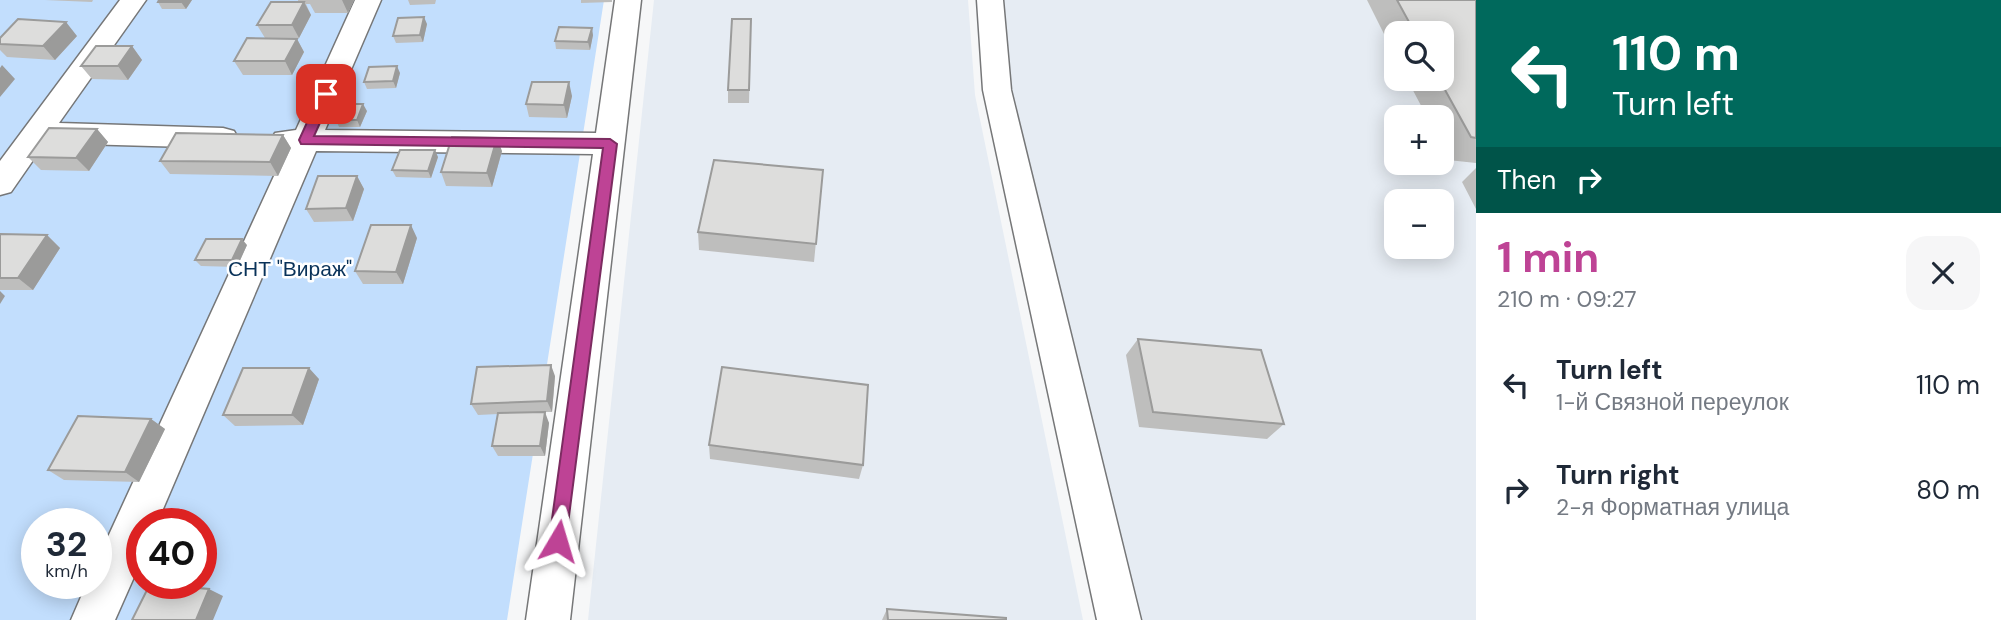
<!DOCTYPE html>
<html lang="en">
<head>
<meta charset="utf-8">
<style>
	body { margin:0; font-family:"DM Sans",sans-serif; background:#f6f6f7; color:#1f2937; height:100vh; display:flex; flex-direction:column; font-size:26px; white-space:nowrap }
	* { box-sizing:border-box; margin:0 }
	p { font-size:23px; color:#747a83 }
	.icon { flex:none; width:38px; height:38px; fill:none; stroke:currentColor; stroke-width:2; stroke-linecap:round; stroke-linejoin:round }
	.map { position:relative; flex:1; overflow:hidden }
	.sheet { display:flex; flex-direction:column; background:#fff; width:525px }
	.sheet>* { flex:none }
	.top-card { background:#00695c; color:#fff; overflow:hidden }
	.controls { position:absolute; left:1384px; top:21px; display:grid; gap:14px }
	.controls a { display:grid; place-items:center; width:70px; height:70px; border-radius:14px; background:#fff; box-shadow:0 4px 18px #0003; font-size:35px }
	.speed { position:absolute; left:21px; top:508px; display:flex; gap:14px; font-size:35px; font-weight:700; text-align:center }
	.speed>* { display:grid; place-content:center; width:91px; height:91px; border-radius:50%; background:#fff; box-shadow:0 4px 18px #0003; line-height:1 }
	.speed small { font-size:18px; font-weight:400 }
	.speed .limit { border:10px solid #d22; background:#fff; color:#111 }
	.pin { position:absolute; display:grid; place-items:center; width:60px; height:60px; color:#fff; margin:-30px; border-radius:14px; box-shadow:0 4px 10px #0006 }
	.me { position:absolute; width:77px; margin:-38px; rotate:7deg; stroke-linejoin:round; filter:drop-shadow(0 0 5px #0008) }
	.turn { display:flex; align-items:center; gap:24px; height:147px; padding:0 21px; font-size:32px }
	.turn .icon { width:91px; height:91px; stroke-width:2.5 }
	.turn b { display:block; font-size:49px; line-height:60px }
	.then { display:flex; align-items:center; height:66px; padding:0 21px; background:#0003; gap:14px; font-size:26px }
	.round { display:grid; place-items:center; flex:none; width:74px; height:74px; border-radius:21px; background:#f6f6f7 }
	.head { display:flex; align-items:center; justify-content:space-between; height:119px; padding:0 21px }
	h1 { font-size:42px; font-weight:700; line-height:52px; color:#be4395 }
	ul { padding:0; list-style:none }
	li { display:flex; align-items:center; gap:21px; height:105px; padding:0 21px }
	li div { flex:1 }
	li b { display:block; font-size:26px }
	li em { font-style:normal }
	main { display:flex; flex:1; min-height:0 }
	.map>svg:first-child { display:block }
	.built { fill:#e6ecf3; fill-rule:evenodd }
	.green { fill:#c2defd; fill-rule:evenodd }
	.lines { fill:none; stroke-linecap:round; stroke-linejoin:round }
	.minor-casing { stroke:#767778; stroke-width:3 }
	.minor { fill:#fff; fill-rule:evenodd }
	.wall { fill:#bebebd }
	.shaded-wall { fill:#9b9b9a }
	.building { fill:#dddddc; stroke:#9b9b9a; stroke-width:2 }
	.route { fill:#be4395; stroke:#7c2c61; stroke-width:2 }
	.labels { text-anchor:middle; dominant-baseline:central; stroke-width:5; stroke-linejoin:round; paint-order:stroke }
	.park-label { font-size:21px; fill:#093259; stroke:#fff }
</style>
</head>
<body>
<main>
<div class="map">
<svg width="1476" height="620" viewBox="0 0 1476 620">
	<rect width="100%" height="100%" fill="#f6f7f8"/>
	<!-- built -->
	<path class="built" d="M 654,0 L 968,0 L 975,95 L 1083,620 L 588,620 Z
		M 999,0 L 1476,0 L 1476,620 L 1131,620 L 1006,71 ZM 1396,33 L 1442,33 L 1442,79 L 1396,79 ZM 1396,117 L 1442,117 L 1442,163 L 1396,163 ZM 1396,201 L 1442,201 L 1442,247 L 1396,247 Z"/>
	<!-- green -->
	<path class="green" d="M 0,0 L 604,0 L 507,620 L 0,620 ZM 37,523 L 96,523 L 96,583 L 37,583 ZM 142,523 L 201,523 L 201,583 L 142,583 Z"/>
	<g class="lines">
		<!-- minor casing -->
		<g class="minor-casing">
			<path id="minor" d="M 120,0 L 146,0 L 59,123 L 223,128 L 234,131 L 238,138 L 234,145 L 223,148 L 45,143 L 11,192 L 0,195 L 0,161 Z
				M 355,0 L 381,0 L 325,130 L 596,133 L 615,0 L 641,0 L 570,620 L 526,620 L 593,154 L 316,151 L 157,523 L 142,523 L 142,559 L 115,620 L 71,620 L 87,583 L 96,583 L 96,563 L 286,150 L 275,147 L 271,140 L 275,133 L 296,130 Z
				M 977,0 L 1003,0 L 1011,90 L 1141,620 L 1097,620 L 983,90 Z"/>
		</g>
		<!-- minor -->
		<use href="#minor" class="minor"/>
	</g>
	<!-- wall -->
	<path class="wall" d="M 45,0 L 93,0 L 92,2 Z
		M 192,0 L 186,9 L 162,9 L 158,2 Z
		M 298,0 L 354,0 L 348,13 L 315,13 L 310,4 L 306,4 L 311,15 L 299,38 L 273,38 L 297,39 L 304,52 L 292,75 L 243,75 L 234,61 L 265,38 L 257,25 L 298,2 Z
		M 408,0 L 436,0 L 435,4 L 410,5 Z
		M 581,0 L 612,0 L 612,2 L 581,3 Z
		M 1367,0 L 1476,0 L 1476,163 L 1448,160 L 1442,148 L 1442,117 L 1427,117 L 1407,79 L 1442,79 L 1442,33 L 1396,33 L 1396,58 Z
		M 751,19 L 749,103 L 728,103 L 728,90 Z
		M 427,24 L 423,42 L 396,43 L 393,36 Z
		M 593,35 L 590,50 L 556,49 L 555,41 Z
		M 77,36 L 55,60 L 7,57 L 0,50 L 0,38 Z
		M 132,46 L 142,60 L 128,80 L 92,79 L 81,66 Z
		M 400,73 L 396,88 L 367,89 L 364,82 Z
		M 572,96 L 567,118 L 529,117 L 526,104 Z
		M 367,111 L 360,127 L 339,127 L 336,120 Z
		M 97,129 L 108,142 L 89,171 L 41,170 L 28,157 Z
		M 283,135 L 291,148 L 278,176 L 170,174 L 160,161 Z
		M 502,151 L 492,187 L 446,186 L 441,172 Z
		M 438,157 L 431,178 L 396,177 L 392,170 Z
		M 1476,168 L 1476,209 L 1462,182 Z
		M 823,170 L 814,262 L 699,250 L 698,232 Z
		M 357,176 L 364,189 L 353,221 L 314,222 L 306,209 Z
		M 0,234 L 47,235 L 60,248 L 33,290 L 0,290 Z
		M 417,238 L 403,284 L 363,284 L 355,271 Z
		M 247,245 L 237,267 L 201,266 L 195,260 Z
		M 1138,339 L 1284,424 L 1267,439 L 1139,427 L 1126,355 Z
		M 555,376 L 552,412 L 542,412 L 549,423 L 545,456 L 498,456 L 492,446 L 498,414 L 478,415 L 471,404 Z
		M 319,379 L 303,425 L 235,426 L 223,415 Z
		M 151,419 L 165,429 L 139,482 L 64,480 L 48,470 Z
		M 709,445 L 863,465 L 859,479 L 710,459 Z
		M 887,609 L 1006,620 L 882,620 Z"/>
	<!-- shaded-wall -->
	<path class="shaded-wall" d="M 182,0 L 192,0 L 186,9 L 181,2 Z
		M 342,0 L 354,0 L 348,13 Z
		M 304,2 L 311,15 L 299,38 L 292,25 Z
		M 424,17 L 427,24 L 423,42 L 420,35 Z
		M 66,22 L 77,36 L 55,60 L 43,46 Z
		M 592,28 L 593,35 L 590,50 L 588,42 Z
		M 297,39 L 304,52 L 292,75 L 285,61 Z
		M 132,46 L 142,60 L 128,80 L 118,66 Z
		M 2,65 L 15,79 L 0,97 L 0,68 Z
		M 397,66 L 400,73 L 396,88 L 393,81 Z
		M 569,82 L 572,96 L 567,118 L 564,105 Z
		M 363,104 L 367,111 L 360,127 L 357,120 Z
		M 97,129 L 108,142 L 89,171 L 76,158 Z
		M 283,135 L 291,148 L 278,176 L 270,162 Z
		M 497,138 L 502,151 L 492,187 L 487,173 Z
		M 435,150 L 438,157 L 431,178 L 428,171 Z
		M 357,176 L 364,189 L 353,221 L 346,208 Z
		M 411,225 L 417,238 L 403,284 L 396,272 Z
		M 47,235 L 60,248 L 33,290 L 18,278 Z
		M 242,239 L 247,245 L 237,267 L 232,260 Z
		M 0,291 L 5,296 L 0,304 Z
		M 551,365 L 555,376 L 552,412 L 547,401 Z
		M 309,368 L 319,379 L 303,425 L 292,415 Z
		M 545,412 L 549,423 L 545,456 L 540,446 Z
		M 151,419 L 165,429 L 139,482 L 125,472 Z
		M 209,589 L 223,596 L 213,620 L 196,620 Z"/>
	<!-- building -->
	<path class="building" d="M 159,0 L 182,0 L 181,2 L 158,2 Z
		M 1397,0 L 1476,0 L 1476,138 L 1471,137 L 1439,79 L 1442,79 L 1442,33 L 1415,33 Z
		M 271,2 L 304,2 L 292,25 L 257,25 Z
		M 424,17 L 420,35 L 393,36 L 398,18 Z
		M 18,19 L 66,22 L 43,46 L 0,44 L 0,38 Z
		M 732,19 L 751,19 L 749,90 L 728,90 Z
		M 559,27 L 592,28 L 588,42 L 555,41 Z
		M 247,38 L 297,39 L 285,61 L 234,61 Z
		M 96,46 L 132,46 L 118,66 L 81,66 Z
		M 397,66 L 393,81 L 364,82 L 369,67 Z
		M 532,82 L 569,82 L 564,105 L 526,104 Z
		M 342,104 L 363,104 L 357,120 L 336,120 Z
		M 49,128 L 97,129 L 76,158 L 28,157 Z
		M 176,133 L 283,135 L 270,162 L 160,161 Z
		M 452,137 L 497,138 L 487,173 L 441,172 Z
		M 400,150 L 435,150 L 428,171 L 392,170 Z
		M 714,160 L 823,170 L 816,244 L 698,232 Z
		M 318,176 L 357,176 L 346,208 L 306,209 Z
		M 371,225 L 411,225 L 396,272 L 355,271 Z
		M 0,234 L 47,235 L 18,278 L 0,278 Z
		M 206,239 L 242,239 L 232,260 L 195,260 Z
		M 1138,339 L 1261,350 L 1284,424 L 1153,412 Z
		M 551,365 L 547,401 L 471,404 L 477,367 Z
		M 722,367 L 868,385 L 863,465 L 709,445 Z
		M 243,368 L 309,368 L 292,415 L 223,415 Z
		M 545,412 L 540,446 L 492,446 L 498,413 Z
		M 78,416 L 151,419 L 125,472 L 48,470 Z
		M 150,584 L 209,589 L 196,620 L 132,620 Z
		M 887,609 L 1006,618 L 1006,620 L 888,620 Z"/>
	<!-- route -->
	<path class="route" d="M 326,89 L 333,94 L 314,136 L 610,139 L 617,144 L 565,547 L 558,550 L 552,547 L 549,541 L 603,148 L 301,144 L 299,140 L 320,94 Z"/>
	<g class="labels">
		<!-- park labels -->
		<g class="park-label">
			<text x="290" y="269">СНТ "Вираж"</text>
		</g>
	</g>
</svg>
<div class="controls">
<a><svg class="icon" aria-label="search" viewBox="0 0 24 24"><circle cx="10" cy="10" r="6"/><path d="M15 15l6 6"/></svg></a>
<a>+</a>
<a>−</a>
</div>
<div class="speed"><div>32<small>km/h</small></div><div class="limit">40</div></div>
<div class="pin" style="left:326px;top:94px;background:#d93025"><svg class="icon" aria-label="arrive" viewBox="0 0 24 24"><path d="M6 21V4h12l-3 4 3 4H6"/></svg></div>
<svg class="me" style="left:558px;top:541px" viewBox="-20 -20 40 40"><path d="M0-17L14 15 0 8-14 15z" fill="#be4395" stroke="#fff" stroke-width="4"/></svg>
</div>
<section class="sheet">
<div class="top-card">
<div class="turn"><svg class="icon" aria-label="left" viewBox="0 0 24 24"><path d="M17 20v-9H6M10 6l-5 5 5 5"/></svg><div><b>110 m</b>Turn left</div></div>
<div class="then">Then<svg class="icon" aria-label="right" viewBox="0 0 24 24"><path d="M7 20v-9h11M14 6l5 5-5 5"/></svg></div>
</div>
<div class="head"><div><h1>1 min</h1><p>210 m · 09:27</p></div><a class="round"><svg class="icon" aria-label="close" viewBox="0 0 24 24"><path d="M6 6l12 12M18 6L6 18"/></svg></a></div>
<ul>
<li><svg class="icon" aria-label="left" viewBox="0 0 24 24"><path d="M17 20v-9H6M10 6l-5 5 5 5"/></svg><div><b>Turn left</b><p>1-й Связной переулок</p></div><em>110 m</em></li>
<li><svg class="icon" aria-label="right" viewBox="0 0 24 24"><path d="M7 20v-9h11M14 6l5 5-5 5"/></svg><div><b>Turn right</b><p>2-я Форматная улица</p></div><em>80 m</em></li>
</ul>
</section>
</main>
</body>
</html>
